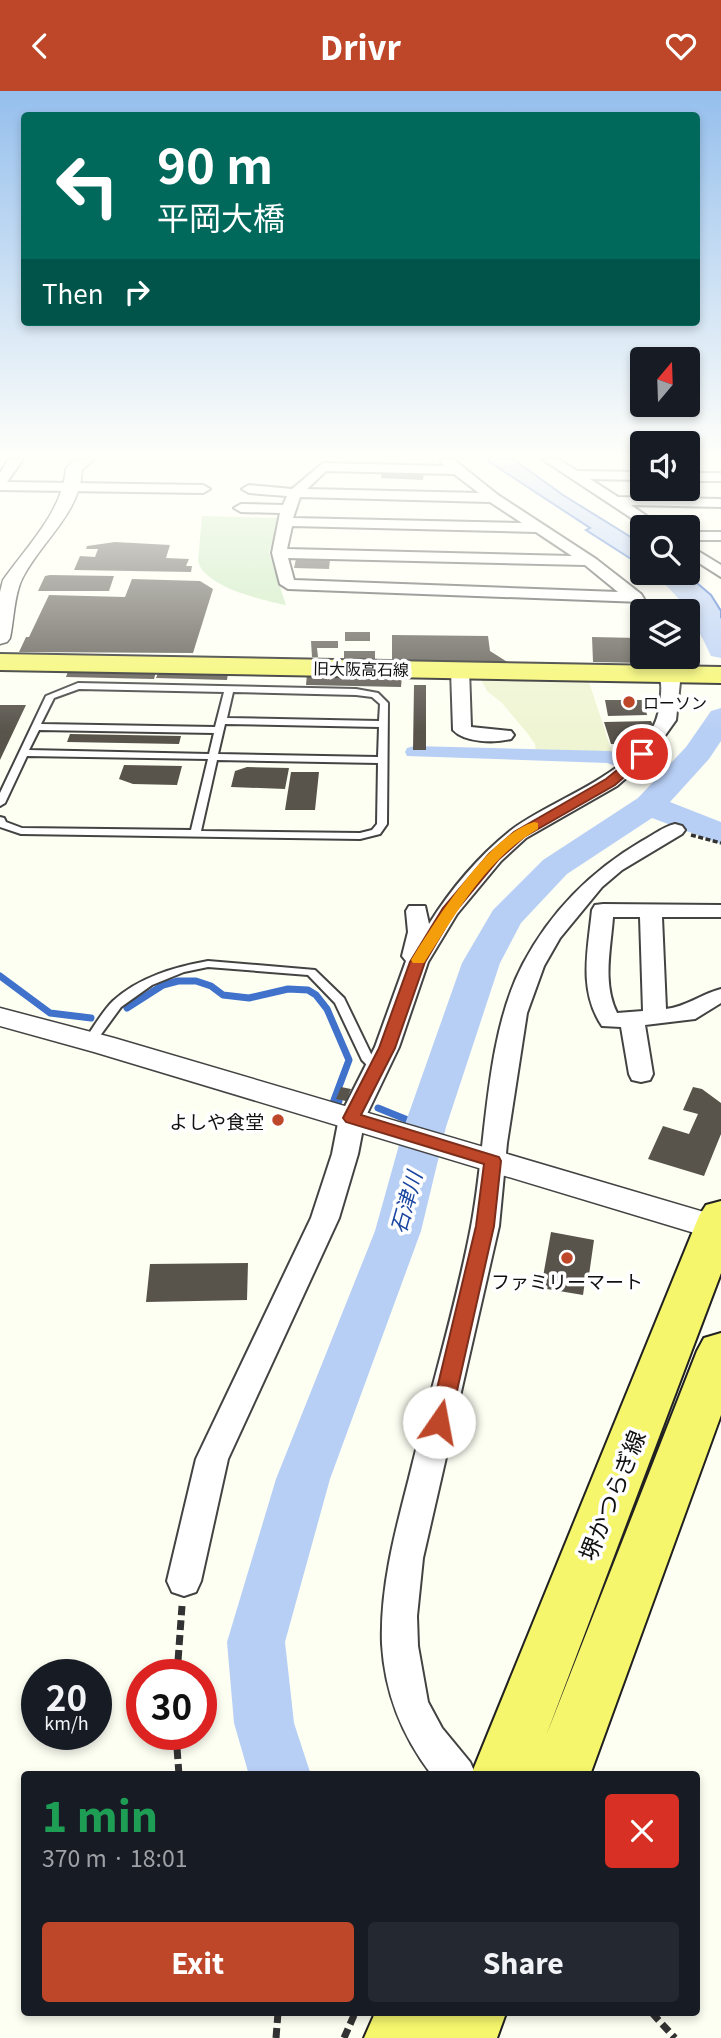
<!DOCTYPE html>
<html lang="en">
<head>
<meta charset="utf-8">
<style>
	body { margin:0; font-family:Georgia,"Noto Sans JP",serif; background:#242831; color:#f1f3f6; height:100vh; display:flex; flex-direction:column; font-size:26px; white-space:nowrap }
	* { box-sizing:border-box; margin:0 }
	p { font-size:23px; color:#9ea1a6 }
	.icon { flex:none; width:38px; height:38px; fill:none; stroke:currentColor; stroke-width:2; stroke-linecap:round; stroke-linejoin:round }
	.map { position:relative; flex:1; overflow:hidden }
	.details { position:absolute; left:21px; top:1680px; width:679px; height:245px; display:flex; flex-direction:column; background:#171b24; border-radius:7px; box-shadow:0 4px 10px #0003 }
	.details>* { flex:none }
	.banner { position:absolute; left:21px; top:21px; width:679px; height:214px; border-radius:7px; box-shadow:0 4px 10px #0003; background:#00695c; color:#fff; overflow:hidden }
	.needle { width:46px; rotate:19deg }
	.tools { position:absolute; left:630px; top:256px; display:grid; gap:14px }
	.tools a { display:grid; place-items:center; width:70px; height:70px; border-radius:7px; background:#171b24; box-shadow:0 4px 10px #0003; font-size:35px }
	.speed { position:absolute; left:21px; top:1568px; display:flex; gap:14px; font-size:35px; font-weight:700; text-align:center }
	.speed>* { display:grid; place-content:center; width:91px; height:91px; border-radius:50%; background:#171b24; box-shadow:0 4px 10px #0003; line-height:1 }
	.speed small { font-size:18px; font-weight:400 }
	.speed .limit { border:10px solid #d22; background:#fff; color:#111 }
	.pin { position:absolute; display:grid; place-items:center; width:60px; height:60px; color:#fff; margin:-30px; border:4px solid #fff; border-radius:50%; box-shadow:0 2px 7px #0007 }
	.me { position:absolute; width:77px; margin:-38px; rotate:12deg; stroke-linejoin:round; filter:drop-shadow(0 0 5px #0008) }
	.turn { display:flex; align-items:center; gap:24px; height:147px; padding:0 21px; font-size:32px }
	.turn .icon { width:91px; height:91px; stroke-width:2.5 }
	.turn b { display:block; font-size:49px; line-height:60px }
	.then { display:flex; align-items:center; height:66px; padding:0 21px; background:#0003; gap:14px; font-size:26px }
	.round { display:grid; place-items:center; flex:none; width:74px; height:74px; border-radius:7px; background:#242831 }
	.overview { display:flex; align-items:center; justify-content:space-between; height:119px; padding:0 21px }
	h1 { font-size:42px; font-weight:800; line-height:52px; color:#1e9e55 }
	.cta { display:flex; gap:14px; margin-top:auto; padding:14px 21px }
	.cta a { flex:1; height:80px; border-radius:7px; background:#be4729; color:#fff; font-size:28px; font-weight:800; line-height:80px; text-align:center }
	.cta a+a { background:#242831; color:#f1f3f6 }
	header { display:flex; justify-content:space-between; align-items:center; height:91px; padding:0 21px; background:#be4729; color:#fff; font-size:32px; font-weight:800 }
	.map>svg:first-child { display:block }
	.farmland { fill:#eff5d3 }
	.green { fill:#c8e9bc }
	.water { fill:#b8cff5; stroke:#4072cb; stroke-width:2 }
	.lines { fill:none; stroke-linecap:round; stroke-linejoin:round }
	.stream { stroke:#4072cb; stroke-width:7 }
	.canal { fill:#b8cff5; fill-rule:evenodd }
	.river { fill:#b8cff5; fill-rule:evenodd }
	.building { fill:#58544c }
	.service-casing { stroke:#434343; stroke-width:4 }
	.minor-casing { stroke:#434343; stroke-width:4 }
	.tertiary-casing { stroke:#434343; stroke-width:3 }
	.primary-casing { stroke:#212121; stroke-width:4 }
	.path-far1 { stroke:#323232; stroke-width:3.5; stroke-dasharray:5 2.5; stroke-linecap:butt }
	.path { stroke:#323232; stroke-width:7; stroke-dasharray:10 5; stroke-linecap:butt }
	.service { fill:#fff; fill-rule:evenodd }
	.minor { fill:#fff; fill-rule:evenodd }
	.tertiary { fill:#fff; fill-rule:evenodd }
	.primary { fill:#f5f66c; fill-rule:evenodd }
	.route { fill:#be4729; stroke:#7c2e1b; stroke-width:2 }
	.slow { fill:#f59e0b }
	.poi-dot { fill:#be4729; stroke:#fff; stroke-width:2.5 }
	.labels { text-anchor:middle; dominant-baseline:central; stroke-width:7; stroke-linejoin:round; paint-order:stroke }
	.far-street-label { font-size:16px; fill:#101010; stroke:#fff }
	.far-poi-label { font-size:16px; fill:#101010; stroke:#fff; text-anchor:start }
	.poi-label { font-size:19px; fill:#101010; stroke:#fff; text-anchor:end }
	.water-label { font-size:21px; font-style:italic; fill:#1a45a1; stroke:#fff }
	.near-street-label { font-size:23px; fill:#101010; stroke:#fff }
</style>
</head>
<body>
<header><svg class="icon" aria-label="back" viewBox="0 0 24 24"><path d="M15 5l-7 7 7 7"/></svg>Drivr<svg class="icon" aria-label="heart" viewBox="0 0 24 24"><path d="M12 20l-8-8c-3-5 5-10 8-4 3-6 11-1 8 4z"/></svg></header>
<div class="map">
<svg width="721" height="1947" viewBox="0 0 721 1947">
	<rect width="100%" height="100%" fill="#fefff3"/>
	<!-- farmland -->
	<path class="farmland" d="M 480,587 L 588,588 L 613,664 L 536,662 L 535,653 L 528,643 L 502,612 L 487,600 Z"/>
	<!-- green -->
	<path class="green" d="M 202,425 L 279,427 L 269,462 L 286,514 C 262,509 204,496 198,470 Z"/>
	<!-- water -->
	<path class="water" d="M 485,368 L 513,368 L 563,404 L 642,453 L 642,475 L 586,439 L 590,437 Z
		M 651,481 L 684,481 L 711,504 L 721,520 L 721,548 L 716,545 L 703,546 L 698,535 L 712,533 L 708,528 L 694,526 L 677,502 L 683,499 L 680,493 L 665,488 L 666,493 Z"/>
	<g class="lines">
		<!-- stream -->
		<path class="stream" d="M 0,885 L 50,922 L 91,927
			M 127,917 L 163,894 L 178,890 L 196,890 L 211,895 L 223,904 L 249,907 L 288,898 L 308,899 L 316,904 L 327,918 L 349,969 L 334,1009 L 339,1010
			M 378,1017 L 425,1036"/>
		<!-- canal -->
		<path class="canal" d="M 414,655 L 610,660 L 629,667 L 631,671 L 622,677 L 607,672 L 407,665 L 405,661 L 407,657 Z"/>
		<!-- river -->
		<path class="river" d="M 654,481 L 682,481 L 701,500 L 721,528 L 721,567 L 711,565 L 689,519 Z
			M 721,617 L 721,650 L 709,668 L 670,711 L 721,731 L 721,753 L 652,727 L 567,783 L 521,832 L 500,872 L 446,1036 L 421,1140 L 330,1388 L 285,1551 L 294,1632 L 311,1684 L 249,1684 L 234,1632 L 227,1551 L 276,1388 L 375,1140 L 404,1036 L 462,872 L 493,819 L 543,769 L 638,707 L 686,656 L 711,620 Z
			M 398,1922 L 481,1922 L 492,1947 L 409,1947 Z"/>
	</g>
	<!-- building -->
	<path class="building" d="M 382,381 L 424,382 L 423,389 L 381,387 Z
		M 115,451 L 170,454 L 166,467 L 189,468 L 186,475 L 192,475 L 191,481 L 74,479 L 80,465 L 95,466 L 98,458 L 86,458 L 87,455 Z
		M 296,468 L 330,469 L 329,478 L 294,477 Z
		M 45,485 L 50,484 L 114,485 L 109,500 L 38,500 Z
		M 132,488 L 200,490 L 213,498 L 193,562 L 19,561 L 26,546 L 29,546 L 49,504 L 125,506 Z
		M 345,541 L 370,541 L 370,550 L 345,550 Z
		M 392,544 L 488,545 L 490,560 L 509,572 L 392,570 Z
		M 592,546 L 639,547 L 644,572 L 593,571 Z
		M 311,550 L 338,550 L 338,557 L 317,557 L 318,566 L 312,566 Z
		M 344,560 L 375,560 L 375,569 L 344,568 Z
		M 68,580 L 156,581 L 154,588 L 66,586 Z
		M 158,582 L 228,583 L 227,589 L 156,587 Z
		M 307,583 L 402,585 L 401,596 L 306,594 Z
		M 414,594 L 426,594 L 426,659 L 413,659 Z
		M 605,609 L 644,609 L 647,624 L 608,625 Z
		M 0,614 L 26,614 L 0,669 Z
		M 651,630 L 656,639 L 645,653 L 611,653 L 604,631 Z
		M 70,643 L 181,645 L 179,653 L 67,651 Z
		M 124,674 L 182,675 L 177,694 L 133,693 L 119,688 Z
		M 247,676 L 289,677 L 285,698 L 231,696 L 235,680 Z
		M 291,681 L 319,681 L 315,719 L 285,719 Z
		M 341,996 L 351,998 L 346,1010 L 336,1008 Z
		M 693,996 L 702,998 L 721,1012 L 721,1043 L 704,1085 L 648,1068 L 663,1035 L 689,1043 L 698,1023 L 683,1019 Z
		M 551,1141 L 594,1149 L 588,1191 L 585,1190 L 583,1204 L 541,1197 Z
		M 248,1172 L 247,1209 L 146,1211 L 150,1173 Z"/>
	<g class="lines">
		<!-- service casing -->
		<g class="service-casing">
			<path id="service" d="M 78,592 L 356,598 L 378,602 L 388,612 L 387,733 L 380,743 L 360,748 L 21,743 L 0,736 L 0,726 L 4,727 L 6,731 L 22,737 L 191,739 L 208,668 L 27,665 L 5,712 L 0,715 L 0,702 L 46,605 ZM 79,598 L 224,601 L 215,636 L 41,633 L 54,607 ZM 233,601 L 356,604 L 372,606 L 380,613 L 379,630 L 227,627 ZM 225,633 L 379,636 L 378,666 L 218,663 ZM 39,639 L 214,642 L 209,663 L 29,659 ZM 217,669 L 378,672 L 377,733 L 372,739 L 360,742 L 201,740 Z
				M 208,870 L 315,879 L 344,907 L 373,967 L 382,976 L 376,980 L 372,979 L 362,969 L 335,912 L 308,884 L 208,876 L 184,881 L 152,894 L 121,916 L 94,953 L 86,953 L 84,950 C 93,937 102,921 113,910 C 139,886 175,876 208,870 Z"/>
		</g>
		<!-- minor casing -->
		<g class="minor-casing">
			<path id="minor" d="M 9,368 L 23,368 L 7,391 L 203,394 L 210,398 L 203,402 L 0,399 L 0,382 Z
				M 443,368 L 453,368 L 498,404 L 596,468 L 641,503 L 644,508 L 642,511 L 288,498 L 280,493 L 272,462 L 280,422 L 241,421 L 234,417 L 241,413 L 283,414 L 287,405 L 249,402 L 242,398 L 249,394 L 292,398 L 323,372 L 444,375 L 441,371 ZM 326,380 L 454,383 L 479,402 L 307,398 ZM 300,406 L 490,411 L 522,432 L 293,427 ZM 292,435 L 536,441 L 572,465 L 287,458 ZM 288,467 L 585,474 L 618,501 L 294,489 Z
				M 542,368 L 558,368 L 577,380 L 642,381 L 642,389 L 590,388 L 618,406 L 721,408 L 721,416 L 631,414 L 662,436 L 645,436 Z
				M 688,382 L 721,382 L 721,390 L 688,390 Z
				M 688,441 L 721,441 L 721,449 L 688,449 Z
				M 688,454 L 721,474 L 721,486 L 688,465 Z
				M 460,573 L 469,578 L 471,636 L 511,640 L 514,644 L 511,648 C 495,652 465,652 453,639 L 451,578 Z
				M 667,577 L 673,578 L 680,591 L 676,629 L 649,667 L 617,695 L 526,747 L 501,770 L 457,823 L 428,871 L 399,956 L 365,1027 L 358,1063 L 339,1127 L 228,1368 L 201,1490 L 196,1501 L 184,1505 L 172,1501 L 167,1490 L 196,1368 L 311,1127 L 332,1063 L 339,1027 L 375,956 L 406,870 L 402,865 L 408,841 L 406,820 L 409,815 L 425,815 L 429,833 C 450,799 479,765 510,740 C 554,705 652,680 660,613 C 661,602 663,593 658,582 Z
				M 675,733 L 682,735 L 685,739 L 682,743 L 622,779 L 602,796 L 560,847 L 544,875 L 527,922 L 507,1052 L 499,1135 L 423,1467 L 417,1525 L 418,1555 L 428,1611 L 442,1637 L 470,1671 L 476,1684 L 432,1684 C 402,1645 385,1603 382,1553 C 380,1497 395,1441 409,1387 C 429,1304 455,1220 471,1136 C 487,1054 484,947 523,873 C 551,820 591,780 642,750 C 653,744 663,736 675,733 Z
				M 603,813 L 721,814 L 721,826 L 662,826 L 666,918 C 686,916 701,903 721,898 L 721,912 L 695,928 L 645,934 L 653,983 L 650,989 L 641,991 L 632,989 L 629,983 L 621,936 L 602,935 C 578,899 588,859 592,819 L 595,814 ZM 613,826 L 640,826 L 643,920 L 617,922 C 602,892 611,857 613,826 Z"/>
		</g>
		<!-- tertiary casing -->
		<g class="tertiary-casing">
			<path id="tertiary" d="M 76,368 L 94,368 L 82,379 C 80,423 41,450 22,488 C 14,504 14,529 10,547 L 7,551 L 0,553 L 0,501 L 3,489 C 27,455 63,420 66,377 Z
				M 0,917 L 114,947 L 721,1126 L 721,1150 L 94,961 L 0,935 Z"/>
		</g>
		<!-- primary casing -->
		<g class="primary-casing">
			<path id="primary" d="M 0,563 L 721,576 L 721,592 L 0,579 Z
				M 721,1110 L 721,1182 L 546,1645 L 697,1260 L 704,1247 L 721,1242 L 721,1324 L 590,1684 L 471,1684 L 699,1125 L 706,1114 Z
				M 375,1922 L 506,1922 L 497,1947 L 364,1947 Z"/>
		</g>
		<!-- path-far1 -->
		<path class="path-far1" d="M 691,744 L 721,752"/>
		<!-- path -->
		<path class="path" d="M 177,1584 L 182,1515
			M 176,1643 L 179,1684
			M 652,1922 L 675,1947
			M 276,1947 L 278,1922
			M 344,1947 L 355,1922"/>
		<!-- service -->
		<use href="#service" class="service"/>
		<!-- minor -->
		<use href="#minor" class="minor"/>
		<!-- tertiary -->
		<use href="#tertiary" class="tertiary"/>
		<!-- primary -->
		<use href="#primary" class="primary"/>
	</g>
	<!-- sky -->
	<linearGradient id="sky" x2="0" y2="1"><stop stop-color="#95bfed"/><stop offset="0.57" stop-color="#fffffa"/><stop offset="1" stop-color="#fffffa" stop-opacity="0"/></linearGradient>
	<rect width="721" height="641" fill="url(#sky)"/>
	<!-- route -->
	<path class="route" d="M 642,659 L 647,661 L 647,666 L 615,694 L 524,746 L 498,769 L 454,822 L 425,871 L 395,957 L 361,1024 L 499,1066 L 501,1070 L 494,1135 L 450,1331 L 447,1337 L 439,1339 L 432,1337 L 429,1331 L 476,1135 L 484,1073 L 346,1031 L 343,1027 L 379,957 L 410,871 L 443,817 L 489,763 L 514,741 L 606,688 Z"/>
	<!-- slow -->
	<path class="slow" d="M 534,731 L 538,732 L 538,738 C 486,768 456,823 424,872 L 413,872 L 411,869 C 435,830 489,744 534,731 Z"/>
	<!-- markers -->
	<g class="poi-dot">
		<circle cx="629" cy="611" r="7"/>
		<circle cx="278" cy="1029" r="7"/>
		<circle cx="567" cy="1167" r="7"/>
	</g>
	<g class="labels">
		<!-- far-street labels -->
		<g class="far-street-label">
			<text transform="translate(361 577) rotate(1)">旧大阪高石線</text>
		</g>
		<!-- far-poi labels -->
		<g class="far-poi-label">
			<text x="643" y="611">ローソン</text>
		</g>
		<!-- poi labels -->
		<g class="poi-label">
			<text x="264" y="1029">よしや食堂</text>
			<text x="567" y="1189" text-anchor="middle">ファミリーマート</text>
		</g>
		<!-- water labels -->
		<g class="water-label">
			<text transform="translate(405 1111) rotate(-74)">石津川</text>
		</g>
		<!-- near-street labels -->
		<g class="near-street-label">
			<text transform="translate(611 1404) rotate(-68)">堺かつらぎ線</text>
		</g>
	</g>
</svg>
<div class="tools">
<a><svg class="needle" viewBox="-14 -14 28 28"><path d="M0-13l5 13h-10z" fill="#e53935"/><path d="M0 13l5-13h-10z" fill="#9ea1a6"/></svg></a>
<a><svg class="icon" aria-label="sound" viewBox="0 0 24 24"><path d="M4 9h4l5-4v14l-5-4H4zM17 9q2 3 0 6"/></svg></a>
<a><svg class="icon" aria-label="search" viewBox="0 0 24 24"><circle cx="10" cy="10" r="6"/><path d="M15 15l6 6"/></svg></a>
<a><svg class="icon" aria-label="layers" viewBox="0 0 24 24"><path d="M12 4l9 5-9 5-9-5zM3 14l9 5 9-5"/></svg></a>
</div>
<div class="speed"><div>20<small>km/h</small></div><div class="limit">30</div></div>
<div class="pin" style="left:642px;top:663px;background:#d93025"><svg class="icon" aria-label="arrive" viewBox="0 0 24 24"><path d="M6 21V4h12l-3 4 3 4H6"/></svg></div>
<svg class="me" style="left:439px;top:1331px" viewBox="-20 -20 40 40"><circle r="19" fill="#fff"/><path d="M0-13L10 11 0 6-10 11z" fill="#be4729"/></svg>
<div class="banner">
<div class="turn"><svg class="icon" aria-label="left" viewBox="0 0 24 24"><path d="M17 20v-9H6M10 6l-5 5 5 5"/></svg><div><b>90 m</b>平岡大橋</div></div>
<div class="then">Then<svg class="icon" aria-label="right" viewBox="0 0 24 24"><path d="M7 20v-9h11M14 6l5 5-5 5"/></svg></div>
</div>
<section class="details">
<div class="overview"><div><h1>1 min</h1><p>370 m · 18:01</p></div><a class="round" style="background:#d93025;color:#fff"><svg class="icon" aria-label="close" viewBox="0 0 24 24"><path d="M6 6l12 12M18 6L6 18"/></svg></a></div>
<div class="cta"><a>Exit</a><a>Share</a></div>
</section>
</div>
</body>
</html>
